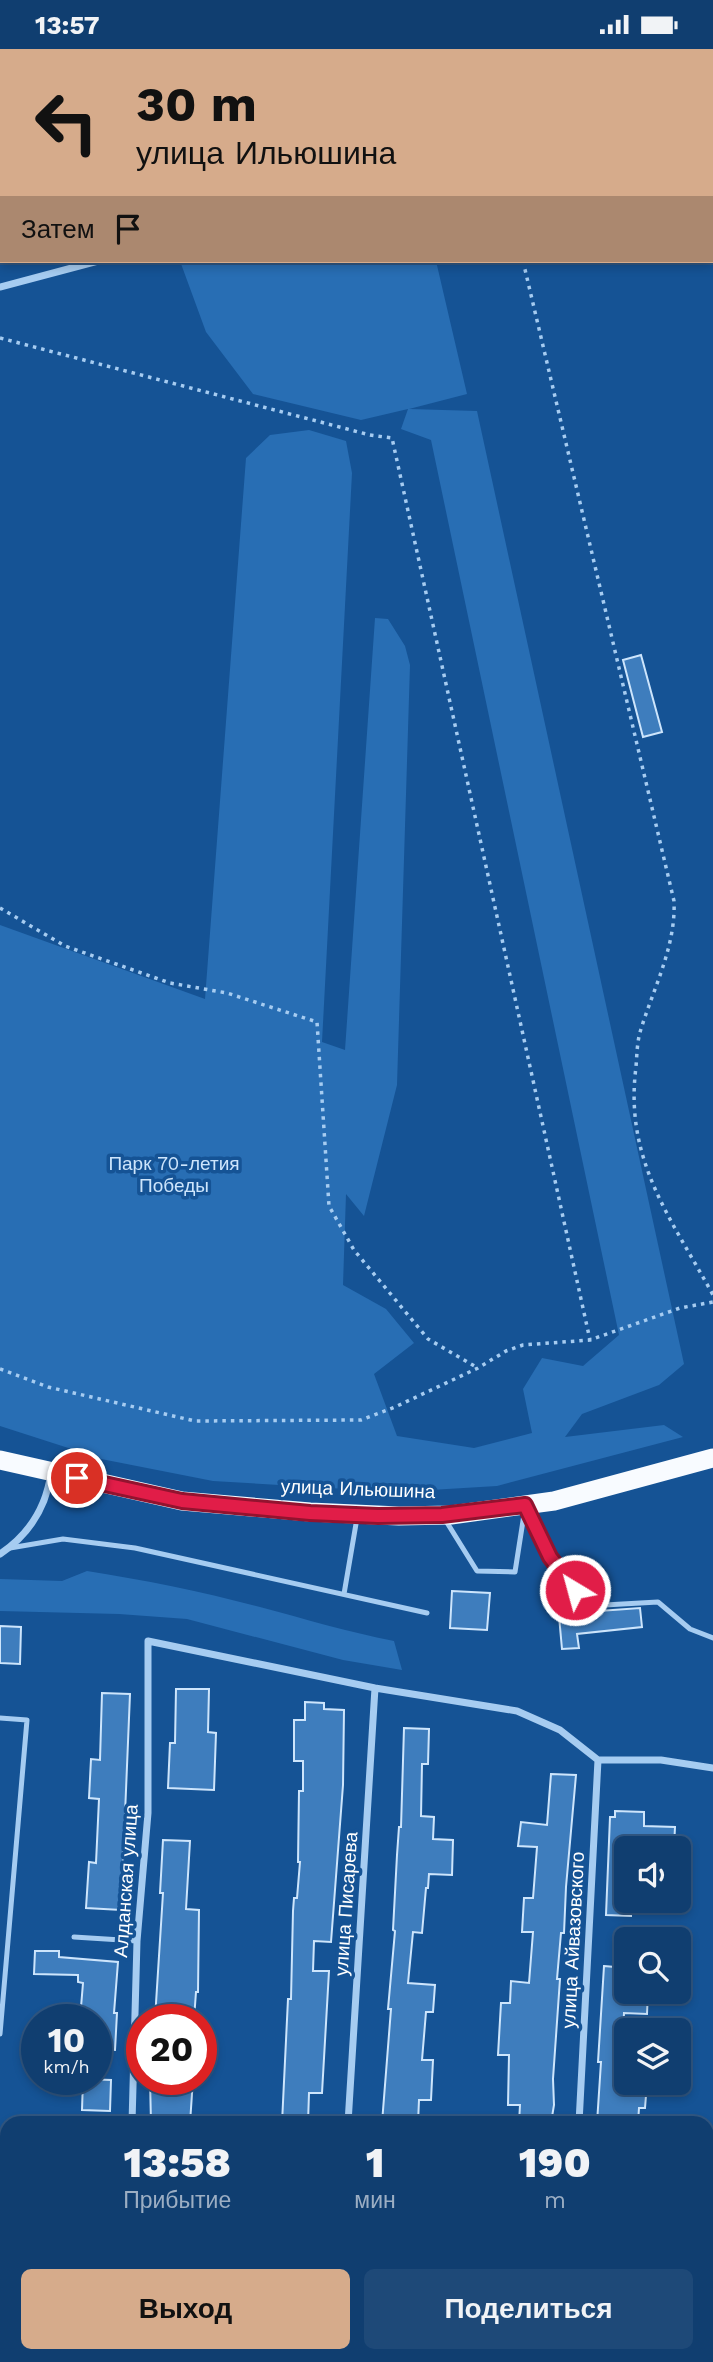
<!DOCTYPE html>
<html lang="ru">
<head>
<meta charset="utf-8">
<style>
	body { margin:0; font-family:"Work Sans",sans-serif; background:#1e4978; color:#f1f3f6; height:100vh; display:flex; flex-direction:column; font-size:26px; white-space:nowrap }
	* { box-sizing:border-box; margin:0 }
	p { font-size:23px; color:#9caec3 }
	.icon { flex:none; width:38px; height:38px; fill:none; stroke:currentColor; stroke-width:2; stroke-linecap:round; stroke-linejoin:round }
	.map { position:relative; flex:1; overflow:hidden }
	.side { position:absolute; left:0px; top:2067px; width:714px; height:247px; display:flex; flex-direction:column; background:#103e70; border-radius:21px 21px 0 0; box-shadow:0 4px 10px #0003,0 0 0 2px #305783 }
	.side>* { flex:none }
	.banner { position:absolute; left:0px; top:0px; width:714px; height:214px; box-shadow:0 4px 10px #0003,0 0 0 2px #305783; background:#d6ab8b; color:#111; overflow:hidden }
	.fabs { position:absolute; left:614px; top:1787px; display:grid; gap:14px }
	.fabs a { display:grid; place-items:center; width:77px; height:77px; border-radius:10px; background:#103e70; box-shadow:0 4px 10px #0003,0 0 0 2px #305783; font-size:35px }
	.speed { position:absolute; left:21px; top:1955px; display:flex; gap:14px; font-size:35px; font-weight:700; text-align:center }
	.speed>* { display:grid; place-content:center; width:91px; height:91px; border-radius:50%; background:#103e70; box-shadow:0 4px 10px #0003,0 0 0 2px #305783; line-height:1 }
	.speed small { font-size:18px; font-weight:400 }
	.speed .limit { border:10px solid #d22; background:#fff; color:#111 }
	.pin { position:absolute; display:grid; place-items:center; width:60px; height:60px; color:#fff; margin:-30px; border:4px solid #fff; border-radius:50%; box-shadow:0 2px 7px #0007 }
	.me { position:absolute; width:77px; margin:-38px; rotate:323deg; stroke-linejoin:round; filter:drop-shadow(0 0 5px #0008) }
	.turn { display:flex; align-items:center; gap:24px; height:147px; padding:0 21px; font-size:32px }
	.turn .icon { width:91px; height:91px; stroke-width:2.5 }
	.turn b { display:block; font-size:49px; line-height:60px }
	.then { display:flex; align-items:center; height:66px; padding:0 21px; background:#0003; gap:14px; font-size:26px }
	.eta { display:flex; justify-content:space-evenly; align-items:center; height:119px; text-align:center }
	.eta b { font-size:42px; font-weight:800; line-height:49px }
	.primary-button { display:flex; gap:14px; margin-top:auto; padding:14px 21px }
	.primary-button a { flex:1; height:80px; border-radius:10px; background:#d6ab8b; color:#111; font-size:28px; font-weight:800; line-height:80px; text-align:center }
	.primary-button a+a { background:#1e4978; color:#f1f3f6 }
	.status { display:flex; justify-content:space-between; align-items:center; height:49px; padding:0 35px; background:#103e70; direction:ltr }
	.status svg { height:19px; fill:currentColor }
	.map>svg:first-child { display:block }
	.green { fill:#286eb4 }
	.building { fill:#3e7dbd; stroke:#cde5fc; stroke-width:2 }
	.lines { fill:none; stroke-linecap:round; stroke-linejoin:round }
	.path { stroke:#a6ccf1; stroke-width:3.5; stroke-dasharray:3.5 5; stroke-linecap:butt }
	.service { stroke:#a6ccf1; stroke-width:5 }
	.minor { stroke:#a6ccf1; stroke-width:7 }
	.trunk { stroke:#f8fbff; stroke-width:19 }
	.route-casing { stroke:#92132f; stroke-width:18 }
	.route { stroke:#e11d48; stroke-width:12 }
	.labels { text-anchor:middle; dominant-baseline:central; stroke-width:7; stroke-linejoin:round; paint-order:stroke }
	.park-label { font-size:19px; fill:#cde5fc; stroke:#155395 }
	.street-label { font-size:19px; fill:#fff; stroke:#155395 }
</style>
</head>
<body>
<div class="status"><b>13:57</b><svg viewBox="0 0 49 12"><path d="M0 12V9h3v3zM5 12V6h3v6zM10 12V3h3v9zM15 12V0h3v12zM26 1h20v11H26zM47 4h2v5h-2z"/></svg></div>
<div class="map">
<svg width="713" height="2313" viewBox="0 0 713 2313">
	<rect width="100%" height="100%" fill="#155395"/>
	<!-- green -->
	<path class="green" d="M 180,212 L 436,212 L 467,345 L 409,360 L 477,362 L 684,1315 L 659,1336 L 582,1365 L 565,1388 L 664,1376 L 683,1388 L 497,1437 L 397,1443 L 213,1432 L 86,1407 L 87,1405 L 0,1377 L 0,876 L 205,950 L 246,409 L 270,386 L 309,381 L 346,392 L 352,424 L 322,993 L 345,1001 L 375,569 L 388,570 L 405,597 L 410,616 L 397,1036 L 364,1167 L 346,1145 L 343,1236 L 386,1260 L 414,1294 L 374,1325 L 397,1387 L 474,1399 L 532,1384 L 523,1340 L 542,1309 L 583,1317 L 619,1286 L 431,391 L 401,380 L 408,360 L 361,371 L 253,345 L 206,283 Z
		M 87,1522 C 145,1531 203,1543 260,1558 C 305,1570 348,1583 394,1592 L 402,1621 L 343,1611 L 187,1570 L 119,1565 L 0,1562 L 0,1530 L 62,1532 Z"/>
	<!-- building -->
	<path class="building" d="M 641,606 L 662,683 L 643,688 L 623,611 Z
		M 452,1542 L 490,1544 L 487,1581 L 450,1579 Z
		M 640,1559 L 642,1578 L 577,1585 L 579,1599 L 562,1600 L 559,1567 L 597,1564 L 599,1562 Z
		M 0,1577 L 21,1578 L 20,1615 L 0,1614 Z
		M 176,1640 L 209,1640 L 208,1683 L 216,1684 L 214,1741 L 168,1739 L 170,1694 L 175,1694 Z
		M 102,1644 L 130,1645 L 121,1861 L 86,1859 L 89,1813 L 96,1814 L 99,1750 L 89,1749 L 91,1710 L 100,1711 Z
		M 305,1653 L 324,1654 L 324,1660 L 344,1661 L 343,1736 L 331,1893 L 314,1892 L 313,1922 L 329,1922 L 322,2044 L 309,2044 L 308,2074 L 282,2074 L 288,1950 L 291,1950 L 293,1862 L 294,1849 L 297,1849 L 300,1813 L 298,1813 L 299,1742 L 303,1742 L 303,1712 L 294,1712 L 294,1671 L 305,1671 Z
		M 404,1679 L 429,1680 L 428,1715 L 422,1715 L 421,1767 L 434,1768 L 433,1790 L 453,1791 L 452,1826 L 429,1825 L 428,1839 L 426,1839 L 422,1884 L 413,1883 L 408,1934 L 435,1936 L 433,1963 L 426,1963 L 422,2011 L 433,2011 L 431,2051 L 419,2051 L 418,2074 L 382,2074 L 391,1960 L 388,1960 L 395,1882 L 393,1881 L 397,1806 L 399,1778 L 401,1778 Z
		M 551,1725 L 576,1726 L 566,1838 L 564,1884 L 561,1884 L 557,1930 L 560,1930 L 553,2030 L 554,2056 L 551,2074 L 519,2074 L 520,2056 L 508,2056 L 509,2006 L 498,2006 L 501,1954 L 510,1954 L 511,1932 L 529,1934 L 533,1883 L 522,1883 L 524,1849 L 533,1849 L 537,1798 L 518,1797 L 521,1773 L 547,1776 Z
		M 615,1762 L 644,1763 L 644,1777 L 675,1778 L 674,1799 L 626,1798 L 626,1852 L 631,1852 L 631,1867 L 606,1866 L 610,1768 L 615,1768 Z
		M 163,1791 L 190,1792 L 186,1860 L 199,1861 L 198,1943 L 196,1943 L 194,1970 L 155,1970 L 163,1844 L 160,1844 Z
		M 35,1902 L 59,1902 L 59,1908 L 118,1913 L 114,1964 L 117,1964 L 115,2001 L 96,2000 L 96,1970 L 80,1970 L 83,1934 L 78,1933 L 78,1926 L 34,1925 Z
		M 604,1917 L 626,1919 L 626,1942 L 648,1942 L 647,1965 L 624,1964 L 621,2027 L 626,2027 L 626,2034 L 647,2034 L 645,2059 L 639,2059 L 638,2074 L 597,2074 L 601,2013 L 598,2013 Z
		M 83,2030 L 111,2031 L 110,2062 L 82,2061 Z
		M 150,2030 L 193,2030 L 190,2074 L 151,2074 Z"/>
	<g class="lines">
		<!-- path -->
		<path class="path" d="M 296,0 L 296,2
			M 484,0 L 484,2
			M 523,212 L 674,852 C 676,897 654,938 641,980 C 637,992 637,1005 636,1018 C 624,1111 671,1169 713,1246
			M 0,289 L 370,386 L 392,389 L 590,1291
			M 0,859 L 65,897 L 170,934 L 227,944 L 317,973 L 329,1157 L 354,1201 L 428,1290 L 478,1319
			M 0,1320 L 48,1338 L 195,1372 L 361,1371 L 395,1358 L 478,1319 L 506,1302 L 523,1296 L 590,1291 L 680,1259 L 713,1253"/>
		<!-- service -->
		<path class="service" d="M 76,0 L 77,2
			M 526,1459 L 550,1508 L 587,1557 L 658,1553 L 690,1580 L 713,1589
			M 446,1472 L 477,1522 L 515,1523 L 525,1459
			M 10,1499 L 63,1490 L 135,1499 L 427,1564
			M 344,1545 L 357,1469
			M 0,1669 L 27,1671 L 0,1985
			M 74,1888 L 137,1892
			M 0,2260 L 7,2260"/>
		<!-- minor -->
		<path class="minor" d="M 0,238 L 98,212
			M 0,1505 C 30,1485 46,1459 51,1424
			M 132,2074 L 137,1892 L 148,1764 L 148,1592 L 375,1639 L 517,1662 L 560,1681 L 598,1711 L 661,1711 L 713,1719
			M 348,2074 L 375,1639
			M 579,2074 L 598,1711
			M 707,2251 L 713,2250
			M 119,2313 L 120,2306
			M 335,2313 L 335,2306
			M 567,2313 L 567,2306"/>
		<!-- trunk -->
		<path class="trunk" d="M 0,1411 L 182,1452 L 310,1463 L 399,1467 L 451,1466 L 554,1452 L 713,1409"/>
	</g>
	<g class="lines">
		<!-- route casing -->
		<g class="route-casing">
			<path id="route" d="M 77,1429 L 182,1452 L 310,1464 L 378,1467 L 442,1466 L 525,1456 L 550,1508 L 575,1541"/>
		</g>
		<!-- route -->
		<use href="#route" class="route"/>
	</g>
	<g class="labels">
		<!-- park labels -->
		<g class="park-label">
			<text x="174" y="1114">Парк 70-летия<tspan x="174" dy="22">Победы</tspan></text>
		</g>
		<!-- street labels -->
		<g class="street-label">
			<text transform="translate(358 1440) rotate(2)">улица Ильюшина</text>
			<text transform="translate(126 1832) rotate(-86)">Алданская улица</text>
			<text transform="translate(346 1855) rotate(-86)">улица Писарева</text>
			<text transform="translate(573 1891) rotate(-87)">улица Айвазовского</text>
		</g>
	</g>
</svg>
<div class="fabs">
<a><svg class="icon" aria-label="sound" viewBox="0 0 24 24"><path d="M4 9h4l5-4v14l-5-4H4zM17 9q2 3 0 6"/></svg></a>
<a><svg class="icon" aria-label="search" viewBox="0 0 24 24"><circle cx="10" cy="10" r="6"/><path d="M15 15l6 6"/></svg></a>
<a><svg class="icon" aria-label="layers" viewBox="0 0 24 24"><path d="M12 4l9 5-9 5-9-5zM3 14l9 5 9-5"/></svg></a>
</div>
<div class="speed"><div>10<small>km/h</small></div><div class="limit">20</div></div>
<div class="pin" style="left:77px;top:1429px;background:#d93025"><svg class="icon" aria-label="arrive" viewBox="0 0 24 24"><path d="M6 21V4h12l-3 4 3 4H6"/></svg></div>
<svg class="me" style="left:575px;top:1541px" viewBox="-20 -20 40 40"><circle r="17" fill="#e11d48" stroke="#fff" stroke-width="3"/><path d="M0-11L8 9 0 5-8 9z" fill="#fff"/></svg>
<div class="banner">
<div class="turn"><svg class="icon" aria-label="left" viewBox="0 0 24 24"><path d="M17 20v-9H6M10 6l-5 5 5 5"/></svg><div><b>30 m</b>улица Ильюшина</div></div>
<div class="then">Затем<svg class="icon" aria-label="arrive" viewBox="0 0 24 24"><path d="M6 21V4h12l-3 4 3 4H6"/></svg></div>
</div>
<section class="side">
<div class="eta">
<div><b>13:58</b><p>Прибытие</p></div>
<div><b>1</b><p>мин</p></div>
<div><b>190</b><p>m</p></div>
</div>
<div class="primary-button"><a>Выход</a><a>Поделиться</a></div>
</section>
</div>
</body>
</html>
